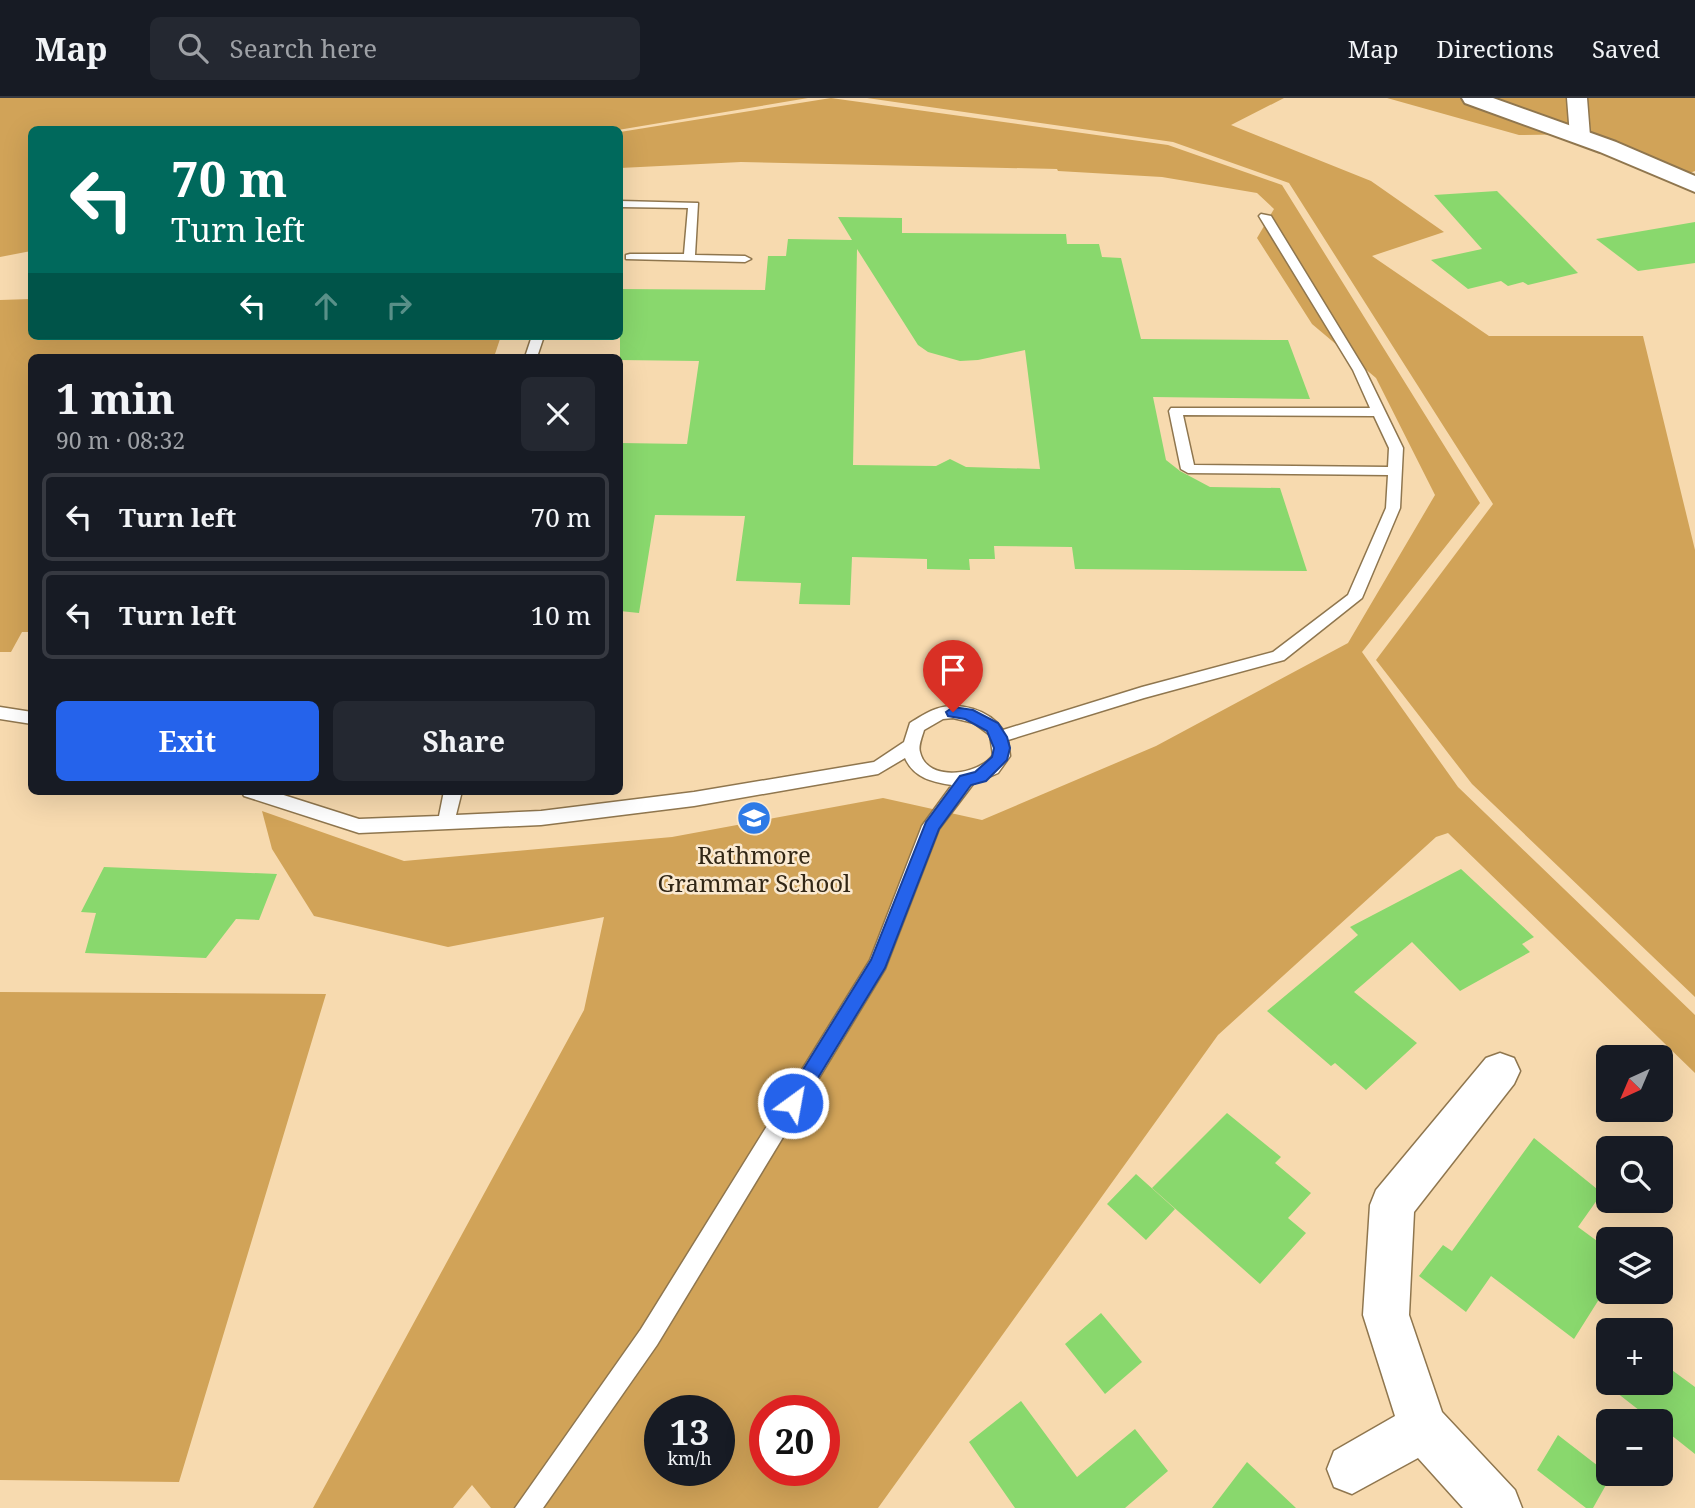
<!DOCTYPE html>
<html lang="en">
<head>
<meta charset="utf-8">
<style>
	body { margin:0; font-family:"Noto Serif",serif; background:#242831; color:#f1f3f6; height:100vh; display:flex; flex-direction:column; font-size:26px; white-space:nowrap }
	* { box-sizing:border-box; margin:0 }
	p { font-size:23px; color:#9ea1a6 }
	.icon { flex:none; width:38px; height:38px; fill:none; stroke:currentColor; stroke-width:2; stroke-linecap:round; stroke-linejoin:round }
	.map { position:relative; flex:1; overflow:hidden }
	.sheet { position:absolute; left:28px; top:256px; width:595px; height:441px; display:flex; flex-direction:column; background:#171b24; border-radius:10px; box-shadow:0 7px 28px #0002 }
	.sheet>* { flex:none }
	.banner { position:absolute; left:28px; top:28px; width:595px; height:214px; border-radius:10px; box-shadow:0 7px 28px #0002; background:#00695c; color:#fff; overflow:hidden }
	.needle { width:46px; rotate:224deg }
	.controls { position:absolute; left:1596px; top:947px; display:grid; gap:14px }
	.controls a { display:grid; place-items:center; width:77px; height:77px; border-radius:10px; background:#171b24; box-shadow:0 7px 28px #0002; font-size:35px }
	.speed { position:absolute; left:644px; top:1297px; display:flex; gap:14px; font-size:35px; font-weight:700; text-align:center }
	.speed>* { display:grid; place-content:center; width:91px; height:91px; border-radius:50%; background:#171b24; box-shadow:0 7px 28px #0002; line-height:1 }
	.speed small { font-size:18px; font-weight:400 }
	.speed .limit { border:10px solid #d22; background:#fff; color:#111 }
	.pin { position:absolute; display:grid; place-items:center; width:60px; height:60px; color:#fff; margin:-72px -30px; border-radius:50% 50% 50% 0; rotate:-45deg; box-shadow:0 0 7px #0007 }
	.pin .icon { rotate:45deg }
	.me { position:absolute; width:77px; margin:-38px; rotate:32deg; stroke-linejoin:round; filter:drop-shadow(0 0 5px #0008) }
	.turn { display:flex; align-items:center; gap:24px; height:147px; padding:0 28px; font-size:32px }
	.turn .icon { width:91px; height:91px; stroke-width:2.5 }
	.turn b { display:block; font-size:49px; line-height:60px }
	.lanes { display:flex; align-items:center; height:66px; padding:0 28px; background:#0003; justify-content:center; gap:35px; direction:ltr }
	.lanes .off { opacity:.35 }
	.round { display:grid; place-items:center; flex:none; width:74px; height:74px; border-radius:10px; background:#242831 }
	.head { display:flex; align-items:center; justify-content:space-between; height:119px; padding:0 28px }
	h1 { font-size:42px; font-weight:700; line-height:52px }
	.cta { display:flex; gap:14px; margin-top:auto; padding:14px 28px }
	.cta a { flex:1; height:80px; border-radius:10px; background:#2563eb; color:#fff; font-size:28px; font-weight:700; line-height:80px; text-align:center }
	.cta a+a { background:#242831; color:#f1f3f6 }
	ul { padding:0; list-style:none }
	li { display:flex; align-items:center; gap:21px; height:88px; margin:0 14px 10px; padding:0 14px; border:4px solid #363941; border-radius:10px }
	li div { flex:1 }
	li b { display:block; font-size:26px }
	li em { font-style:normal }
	header { display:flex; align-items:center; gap:42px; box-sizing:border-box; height:98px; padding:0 35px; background:#171b24; border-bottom:2px solid #363941 }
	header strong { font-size:33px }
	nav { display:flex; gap:38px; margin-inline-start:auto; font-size:24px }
	.search { width:490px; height:63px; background:#242831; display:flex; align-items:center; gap:18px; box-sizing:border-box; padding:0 24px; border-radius:10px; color:#9ea1a6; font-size:26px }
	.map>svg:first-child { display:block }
	.green { fill:#d1a358; fill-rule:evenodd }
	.building { fill:#89d86d; fill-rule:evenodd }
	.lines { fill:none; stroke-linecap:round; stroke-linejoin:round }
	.lane-casing { stroke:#8f764e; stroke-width:3 }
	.street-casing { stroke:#8f764e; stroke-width:3 }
	.secondary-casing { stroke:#8f764e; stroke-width:4 }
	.lane { fill:#fff; fill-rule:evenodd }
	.street { fill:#fff; fill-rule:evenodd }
	.secondary { fill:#fff; fill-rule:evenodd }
	.route { fill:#2563eb; stroke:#184099; stroke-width:2 }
	.labels { text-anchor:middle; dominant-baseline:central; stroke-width:5; stroke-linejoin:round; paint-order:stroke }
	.poi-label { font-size:24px; fill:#312615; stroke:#fae9d0 }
</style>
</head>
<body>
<header>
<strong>Map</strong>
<div class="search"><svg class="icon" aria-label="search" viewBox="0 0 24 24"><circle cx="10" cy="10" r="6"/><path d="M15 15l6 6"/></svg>Search here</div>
<nav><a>Map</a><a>Directions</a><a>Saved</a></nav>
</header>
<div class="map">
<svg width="1695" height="1410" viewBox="0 0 1695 1410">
	<rect width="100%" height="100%" fill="#f7daaf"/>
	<!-- green -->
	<path class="green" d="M 0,0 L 808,0 L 618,32 L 32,32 L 31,153 L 0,159 Z
		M 831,0 L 1168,47 L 1282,87 L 1480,405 L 1362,554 L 1458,689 L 1695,917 L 1695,975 L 1448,735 L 1436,739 L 1218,937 L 878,1410 L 491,1410 L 472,1387 L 453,1410 L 313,1410 L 584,912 L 604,819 L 448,849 L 314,818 L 272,751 L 262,713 L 404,763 L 672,739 L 883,700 L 982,722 L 1156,648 L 1348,545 L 1435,397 L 1376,280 L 1312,226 L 1257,140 L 1274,111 L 1257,95 L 1162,79 L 1058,73 L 1057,71 L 741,64 L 620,70 L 620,34 ZM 660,1312 L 719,1312 L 719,1372 L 660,1372 ZM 765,1312 L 824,1312 L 824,1372 L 765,1372 Z
		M 867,0 L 1284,0 L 1231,27 L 1371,83 L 1444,134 L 1372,158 L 1489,238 L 1643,238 L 1695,452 L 1695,899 L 1472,686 L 1376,562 L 1493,406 L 1289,85 L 1173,44 Z
		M 1387,0 L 1695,0 L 1695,73 L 1687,76 L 1584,36 L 1519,37 Z
		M 31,201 L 32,238 L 501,238 L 494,259 L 32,259 L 31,534 L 22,534 L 11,554 L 0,554 L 0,202 Z
		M 0,894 L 326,896 L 179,1384 L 0,1382 Z"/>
	<!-- building -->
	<path class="building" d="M 1497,93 L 1578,175 L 1528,187 L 1523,184 L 1508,188 L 1501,183 L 1468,191 L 1431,162 L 1482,151 L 1434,97 Z
		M 838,119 L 902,120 L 902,135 L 1066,136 L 1067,146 L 1099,146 L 1102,159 L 1121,160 L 1141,241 L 1288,242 L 1310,301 L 1153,299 L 1166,362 L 1180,373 L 1210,389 L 1280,390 L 1307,473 L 1075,471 L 1072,449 L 994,448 L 995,461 L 969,461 L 970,472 L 927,471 L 927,461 L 852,459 L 850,507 L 799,506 L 801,485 L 736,483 L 745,418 L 655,417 L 639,515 L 620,513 L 620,345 L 687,346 L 699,263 L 620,262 L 620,191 L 765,192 L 768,158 L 786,158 L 788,141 L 852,142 ZM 857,151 L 918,247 L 928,254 L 960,263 L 978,262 L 1025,252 L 1040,371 L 966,369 L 950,361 L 936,368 L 853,367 Z
		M 1695,124 L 1695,165 L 1638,173 L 1596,141 Z
		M 104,769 L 277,776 L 259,822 L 236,821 L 206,860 L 85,855 L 96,815 L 81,814 Z
		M 1461,771 L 1534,839 L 1522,846 L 1530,854 L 1460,893 L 1412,844 L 1354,894 L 1417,945 L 1366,992 L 1335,965 L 1331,968 L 1267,913 L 1358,837 L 1350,829 Z
		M 1227,1015 L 1281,1059 L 1275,1065 L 1311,1095 L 1288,1120 L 1306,1135 L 1260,1186 L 1152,1090 Z
		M 1534,1040 L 1602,1095 L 1578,1129 L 1608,1151 L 1608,1187 L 1574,1241 L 1491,1178 L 1466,1214 L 1419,1178 L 1443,1147 L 1452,1153 Z
		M 1136,1076 L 1175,1111 L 1146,1142 L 1107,1106 Z
		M 1101,1215 L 1142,1264 L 1105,1296 L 1065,1246 Z
		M 1661,1264 L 1695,1289 L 1695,1356 L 1661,1329 L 1661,1323 L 1653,1323 L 1603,1284 L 1661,1284 Z
		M 1021,1303 L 1077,1379 L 1135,1331 L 1168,1373 L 1125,1410 L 1015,1410 L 969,1344 Z
		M 1558,1337 L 1611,1378 L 1593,1410 L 1586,1410 L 1537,1372 Z
		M 1247,1364 L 1296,1410 L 1212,1410 Z"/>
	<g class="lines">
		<!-- lane casing -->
		<g class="lane-casing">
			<path id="lane" d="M 620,103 L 698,105 L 695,157 L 745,158 L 751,161 L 745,164 L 626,161 L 626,157 L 630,156 L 684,156 L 688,110 L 620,109 Z
				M 1261,116 L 1271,118 L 1365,272 L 1403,350 L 1400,410 L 1362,500 L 1284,562 L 1144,600 L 1008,642 L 1010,658 L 998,675 L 973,686 L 939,731 L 885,871 L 657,1247 L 543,1410 L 515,1410 L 641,1231 L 870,862 L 922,728 L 952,687 C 932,684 914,680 905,660 L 878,676 L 694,708 L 541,727 L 359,735 L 244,698 L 241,693 L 271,693 L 359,721 L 439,718 L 444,693 L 462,693 L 456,717 L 541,713 L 694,694 L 874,664 L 904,644 L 910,625 C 918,620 927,614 936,611 C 958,603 990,612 1003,632 L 1142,589 L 1273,554 L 1348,497 L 1386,410 L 1388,377 L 1188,375 L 1181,371 L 1169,313 L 1171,310 L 1370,310 L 1353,272 L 1259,118 ZM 1183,317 L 1374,318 L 1389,350 L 1388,369 L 1194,367 ZM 953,620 L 974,625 L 990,637 L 993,657 C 979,677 927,685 920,654 C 918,648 922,639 924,632 L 943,621 Z
				M 532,238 L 544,238 L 537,259 L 525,259 Z
				M 0,609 L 32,614 L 32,626 L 0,621 Z"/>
		</g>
		<!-- street casing -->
		<g class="street-casing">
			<path id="street" d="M 1567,0 L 1587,0 L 1590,38 L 1587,42 L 1573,42 L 1570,38 Z
				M 1500,955 L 1514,960 L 1520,973 L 1514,986 L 1414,1114 L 1409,1217 L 1442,1314 L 1515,1392 L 1522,1410 L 1463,1410 L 1418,1360 L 1352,1396 L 1334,1389 L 1327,1371 L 1334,1353 L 1395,1318 L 1363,1217 L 1370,1107 L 1376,1092 L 1486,960 Z"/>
		</g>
		<!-- secondary casing -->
		<g class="secondary-casing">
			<path id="secondary" d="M 1462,0 L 1493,0 L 1616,44 L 1695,78 L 1695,94 L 1600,54 L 1465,5 Z"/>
		</g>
		<!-- lane -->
		<use href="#lane" class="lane"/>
		<!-- street -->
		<use href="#street" class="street"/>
		<!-- secondary -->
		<use href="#secondary" class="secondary"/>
	</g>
	<!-- route -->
	<path class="route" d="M 953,609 L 973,612 L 998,625 L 1007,639 L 1010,650 L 1007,662 L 986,683 L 971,687 L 939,731 L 885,870 L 799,1011 L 793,1013 L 786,1011 L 783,1005 L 786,999 L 871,862 L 926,724 L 960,678 L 975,674 L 992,659 L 994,650 L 987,633 L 965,621 L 948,618 L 946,614 Z"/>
	<!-- icons -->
	<defs>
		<g id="school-disc" transform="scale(1.75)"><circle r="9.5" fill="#2e7ae6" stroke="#fae9d0"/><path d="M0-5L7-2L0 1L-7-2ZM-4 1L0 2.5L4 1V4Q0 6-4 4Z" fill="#fff"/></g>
	</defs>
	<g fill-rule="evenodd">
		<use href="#school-disc" x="754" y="720"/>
	</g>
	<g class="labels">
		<!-- poi labels -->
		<g class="poi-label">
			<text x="754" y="756">Rathmore<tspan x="754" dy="28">Grammar School</tspan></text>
		</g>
	</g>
</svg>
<div class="controls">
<a><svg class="needle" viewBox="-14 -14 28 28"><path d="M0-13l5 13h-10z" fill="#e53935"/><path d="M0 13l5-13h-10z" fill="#9ea1a6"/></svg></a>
<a><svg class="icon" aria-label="search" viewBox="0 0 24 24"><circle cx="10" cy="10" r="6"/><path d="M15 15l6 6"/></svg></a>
<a><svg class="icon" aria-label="layers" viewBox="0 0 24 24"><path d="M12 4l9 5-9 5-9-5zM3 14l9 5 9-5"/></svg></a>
<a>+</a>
<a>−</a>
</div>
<div class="speed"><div>13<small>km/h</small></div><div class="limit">20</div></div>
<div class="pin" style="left:953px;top:614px;background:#d93025"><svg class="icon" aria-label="arrive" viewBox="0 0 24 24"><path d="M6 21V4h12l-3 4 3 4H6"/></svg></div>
<svg class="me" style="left:793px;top:1005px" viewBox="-20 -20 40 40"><circle r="17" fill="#2563eb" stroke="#fff" stroke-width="3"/><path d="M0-11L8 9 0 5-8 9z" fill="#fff"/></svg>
<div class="banner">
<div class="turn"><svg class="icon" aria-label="left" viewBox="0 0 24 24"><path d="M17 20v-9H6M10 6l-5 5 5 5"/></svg><div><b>70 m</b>Turn left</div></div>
<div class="lanes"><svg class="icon" aria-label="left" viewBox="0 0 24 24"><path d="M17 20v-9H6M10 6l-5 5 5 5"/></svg><svg class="icon off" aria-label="ahead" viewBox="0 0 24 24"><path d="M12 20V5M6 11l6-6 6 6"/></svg><svg class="icon off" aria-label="right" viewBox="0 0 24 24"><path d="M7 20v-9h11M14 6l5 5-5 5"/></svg></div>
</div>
<section class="sheet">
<div class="head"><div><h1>1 min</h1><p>90 m · 08:32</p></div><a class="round"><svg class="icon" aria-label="close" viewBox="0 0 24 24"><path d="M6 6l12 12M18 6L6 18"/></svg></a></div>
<ul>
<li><svg class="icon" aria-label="left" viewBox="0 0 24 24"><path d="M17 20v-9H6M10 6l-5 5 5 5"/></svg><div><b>Turn left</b></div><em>70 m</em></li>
<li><svg class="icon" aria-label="left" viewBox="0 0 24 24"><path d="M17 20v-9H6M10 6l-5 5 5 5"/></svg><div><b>Turn left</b></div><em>10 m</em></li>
</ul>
<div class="cta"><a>Exit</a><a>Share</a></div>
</section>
</div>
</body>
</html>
